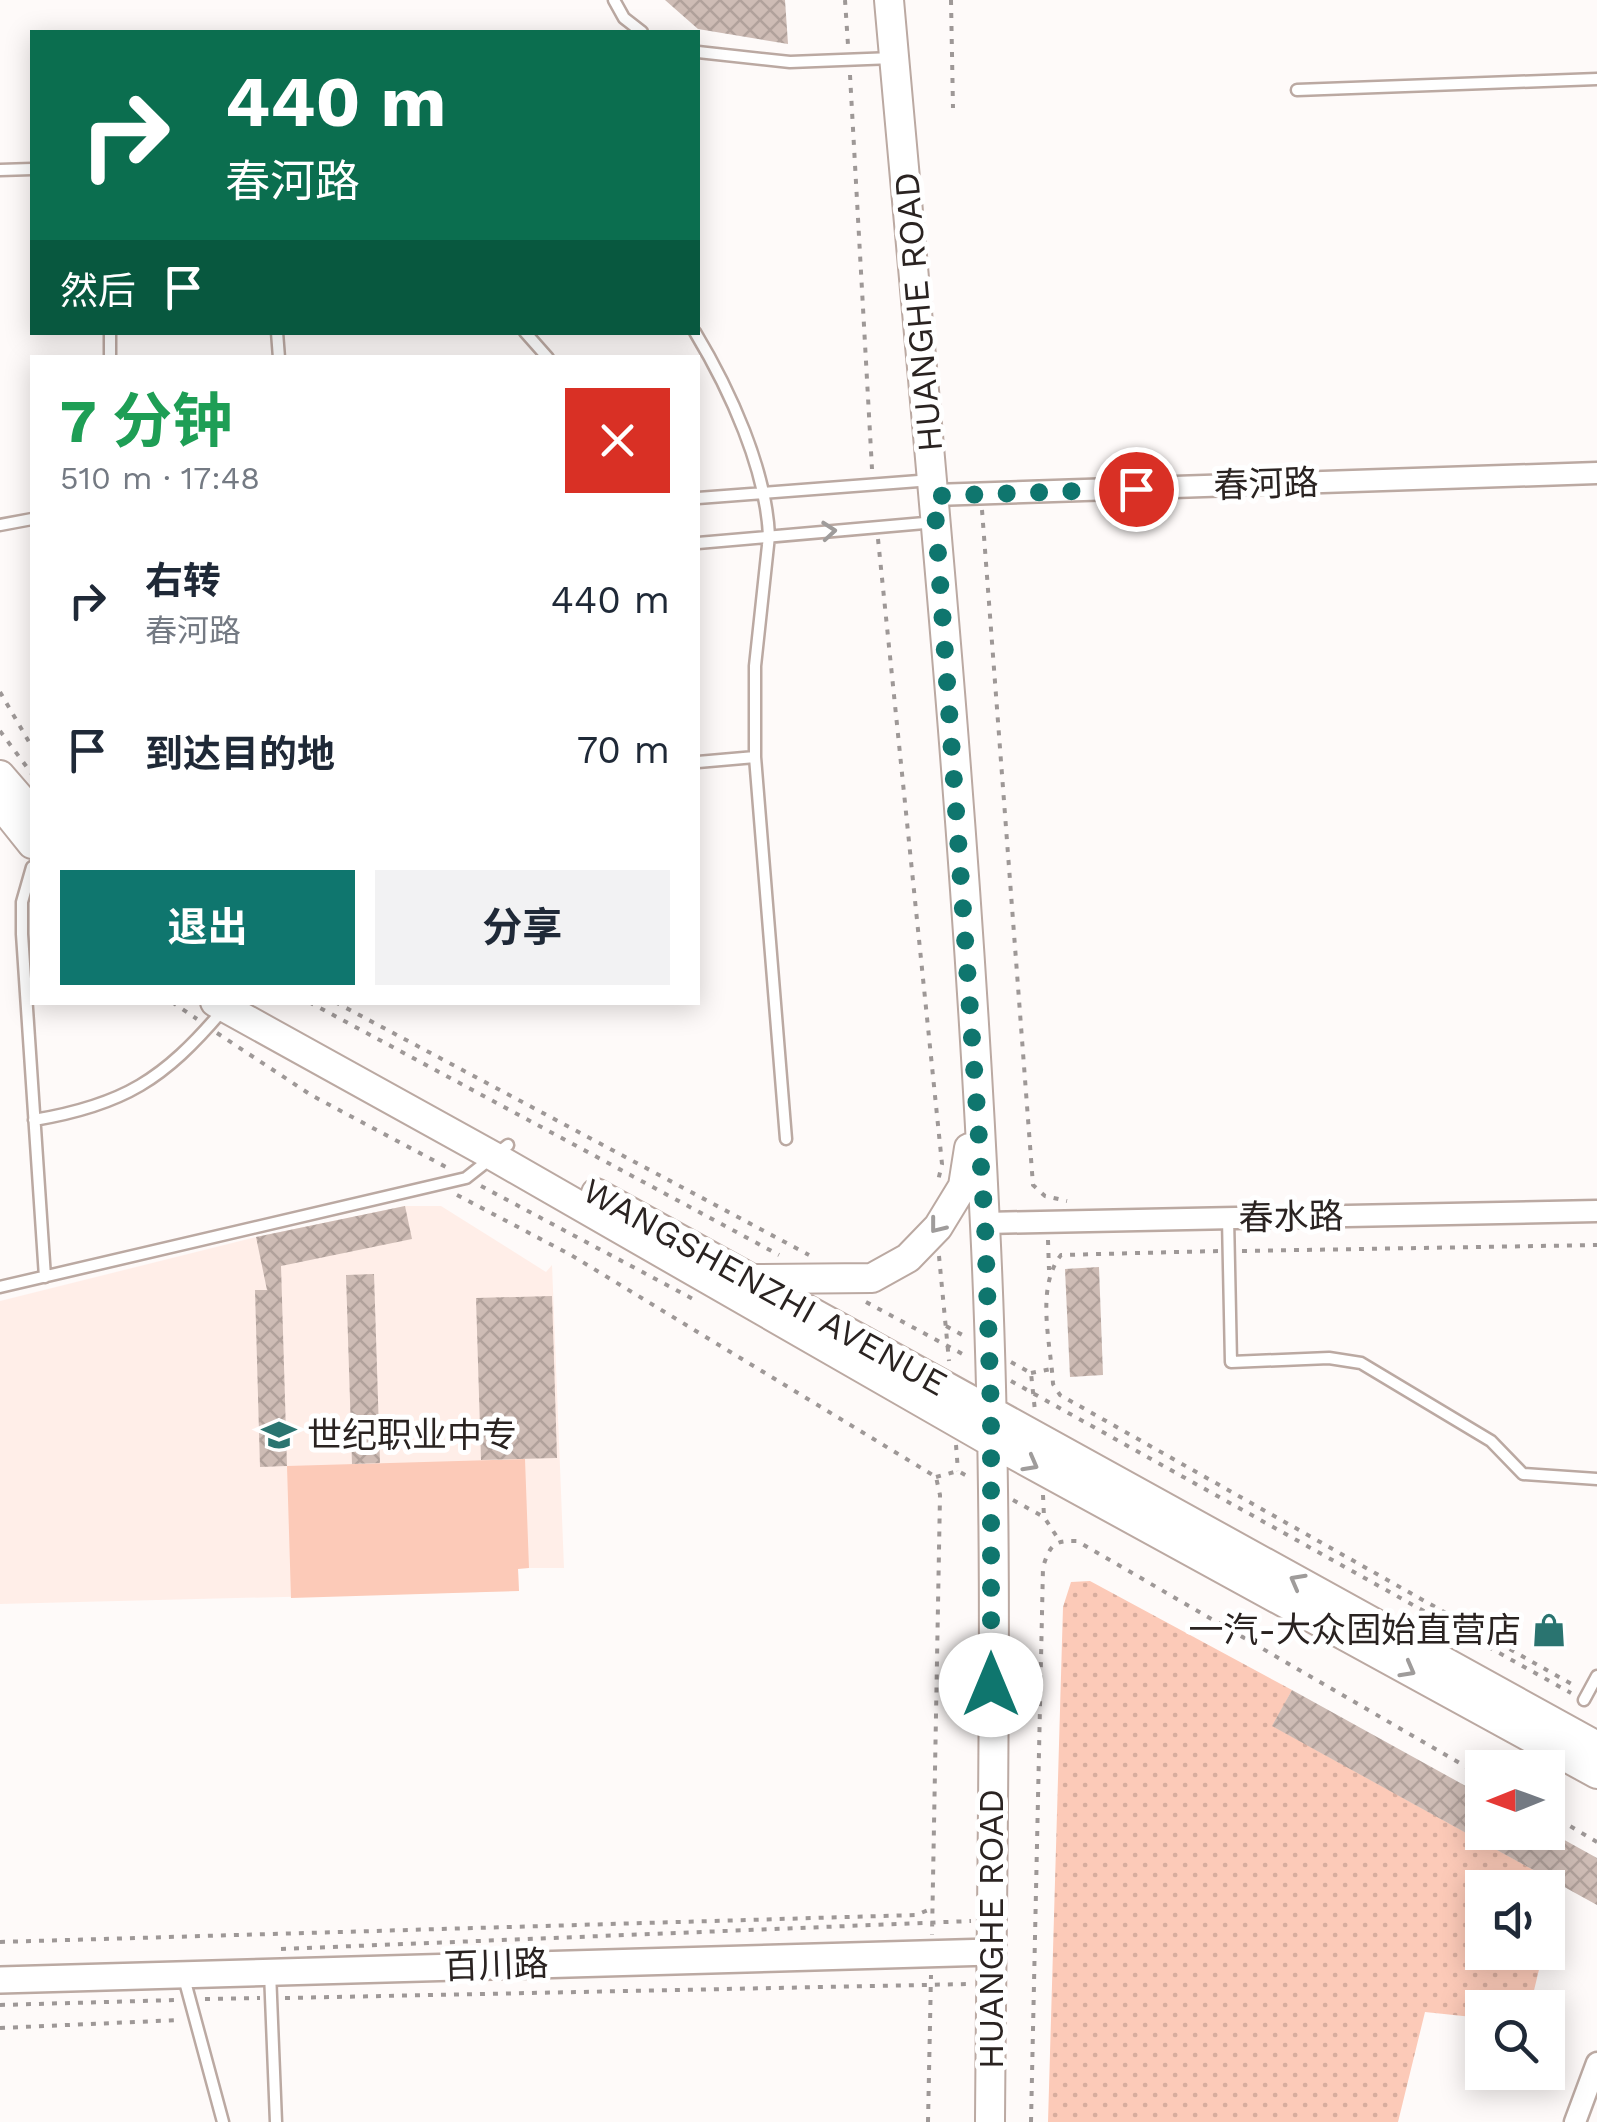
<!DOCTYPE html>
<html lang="zh">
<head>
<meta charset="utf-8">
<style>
	body { margin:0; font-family:"Work Sans","Noto Sans SC",sans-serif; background:#f2f2f3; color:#1f2937; height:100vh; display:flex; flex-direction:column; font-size:38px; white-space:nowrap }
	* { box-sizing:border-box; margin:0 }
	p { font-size:32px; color:#747a83 }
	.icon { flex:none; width:55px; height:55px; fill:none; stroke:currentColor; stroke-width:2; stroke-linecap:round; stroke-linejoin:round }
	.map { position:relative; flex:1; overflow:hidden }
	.sheet { position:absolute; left:30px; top:355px; width:670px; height:650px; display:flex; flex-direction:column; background:#fff; border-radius:0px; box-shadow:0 5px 25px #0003 }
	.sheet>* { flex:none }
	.banner { position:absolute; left:30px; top:30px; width:670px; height:305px; border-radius:0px; box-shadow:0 5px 25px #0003; background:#0b6e4f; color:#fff; overflow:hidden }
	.needle { width:65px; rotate:269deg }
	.fabs { position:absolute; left:1465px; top:1750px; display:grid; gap:20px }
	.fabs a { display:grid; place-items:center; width:100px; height:100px; border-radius:0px; background:#fff; box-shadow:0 5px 25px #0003; font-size:50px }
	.pin { position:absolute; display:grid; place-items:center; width:85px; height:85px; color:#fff; margin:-42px; border:5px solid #fff; border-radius:50%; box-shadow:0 2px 10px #0007 }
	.me { position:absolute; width:110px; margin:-55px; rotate:0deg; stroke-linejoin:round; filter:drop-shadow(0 0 8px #0008) }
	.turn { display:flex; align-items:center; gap:35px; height:210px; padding:0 30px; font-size:45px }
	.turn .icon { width:130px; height:130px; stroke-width:2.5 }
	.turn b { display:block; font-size:70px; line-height:85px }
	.then { display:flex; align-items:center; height:95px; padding:0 30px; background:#0003; gap:20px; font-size:38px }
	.round { display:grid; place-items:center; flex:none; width:105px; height:105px; border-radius:0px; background:#f2f2f3 }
	.head { display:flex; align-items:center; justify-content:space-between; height:170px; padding:0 30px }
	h1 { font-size:60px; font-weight:700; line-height:75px; color:#1e9e55 }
	.button { display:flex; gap:20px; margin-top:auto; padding:20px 30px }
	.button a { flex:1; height:115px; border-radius:0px; background:#0f766e; color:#fff; font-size:40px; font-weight:700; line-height:115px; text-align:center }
	.button a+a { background:#f2f2f3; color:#1f2937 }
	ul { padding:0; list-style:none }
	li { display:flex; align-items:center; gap:30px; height:150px; padding:0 30px }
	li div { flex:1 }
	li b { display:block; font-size:38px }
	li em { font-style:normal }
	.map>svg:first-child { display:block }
	.built { fill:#ffeee8 }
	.grass { fill:url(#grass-dots) }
	.park { fill:#fccab8 }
	.building { fill:url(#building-cross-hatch) }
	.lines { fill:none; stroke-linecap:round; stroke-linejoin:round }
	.service-casing { stroke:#bba9a2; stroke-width:15 }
	.minor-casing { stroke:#bba9a2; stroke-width:25 }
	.tertiary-casing { stroke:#bba9a2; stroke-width:30 }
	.secondary-casing { stroke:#bba9a2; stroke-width:32 }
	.path { stroke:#9e9897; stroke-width:4; stroke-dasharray:5 8; stroke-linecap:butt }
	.service { stroke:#fff; stroke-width:10 }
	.minor { stroke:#fff; stroke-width:20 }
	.tertiary { stroke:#fff; stroke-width:25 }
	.secondary { stroke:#fff; stroke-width:28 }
	.oneway { stroke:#9f9c9b }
	.route { stroke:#0f766e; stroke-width:18; stroke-dasharray:0 32.4 }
	.labels { text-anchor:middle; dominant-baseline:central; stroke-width:10; stroke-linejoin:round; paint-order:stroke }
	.street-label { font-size:35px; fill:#2a2321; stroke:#fff }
	.poi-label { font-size:35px; fill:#2a2321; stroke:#fff; text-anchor:start }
</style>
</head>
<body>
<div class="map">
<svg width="1597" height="2122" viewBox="0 0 1597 2122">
	<defs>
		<pattern id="grass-dots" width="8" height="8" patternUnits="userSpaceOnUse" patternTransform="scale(2.5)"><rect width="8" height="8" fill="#fccab8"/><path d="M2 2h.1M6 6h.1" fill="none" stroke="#d8ad9e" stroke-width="1.8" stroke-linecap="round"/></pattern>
		<pattern id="building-cross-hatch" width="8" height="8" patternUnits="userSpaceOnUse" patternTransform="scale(2.5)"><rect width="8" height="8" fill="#cebcb5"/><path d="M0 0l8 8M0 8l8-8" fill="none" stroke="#b1a19b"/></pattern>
	</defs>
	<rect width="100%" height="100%" fill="#fefaf9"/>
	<!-- built -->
	<path class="built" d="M 405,1206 L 441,1206 L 546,1272 L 552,1265 L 564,1568 L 518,1568 L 519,1591 L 0,1604 L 0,1301 L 256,1237 Z"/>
	<!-- grass -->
	<path class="grass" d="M 1090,1581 L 1292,1690 L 1273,1726 L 1559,1884 L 1548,1932 L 1548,1888 L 1482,1888 L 1482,1952 L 1543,1953 L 1530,2007 L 1482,2008 L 1482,2018 L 1425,2012 L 1398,2122 L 1048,2122 L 1063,1607 L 1071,1582 Z"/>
	<!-- park -->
	<path class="park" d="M 525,1459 L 529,1568 L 518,1569 L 519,1591 L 291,1598 L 287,1466 Z"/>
	<!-- building -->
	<path class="building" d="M 665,0 L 785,0 L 788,44 L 698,29 Z
		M 405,1206 L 412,1239 L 281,1266 L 287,1466 L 260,1467 L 255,1290 L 267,1290 L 256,1237 Z
		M 1099,1267 L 1103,1375 L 1070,1377 L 1065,1269 Z
		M 374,1274 L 380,1463 L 352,1464 L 346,1275 Z
		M 552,1296 L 557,1458 L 481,1460 L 476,1298 Z
		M 1292,1690 L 1482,1795 L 1482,1832 L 1550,1832 L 1597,1858 L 1597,1905 L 1272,1726 Z"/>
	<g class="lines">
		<!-- service casing -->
		<g class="service-casing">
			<path id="service" d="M 614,0 L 624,18 L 642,32
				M 698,52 L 790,62 L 893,58
				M 1297,90 L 1597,79
				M 0,170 L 32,169
				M 110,332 L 110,358
				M 277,332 L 279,358
				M 525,332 L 548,358
				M 695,332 C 730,390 766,469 769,536 L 755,666 L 755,757 L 698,762
				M 698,498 L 932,480
				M 0,525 L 32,519
				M 698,543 L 936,522
				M 755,757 L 786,1139
				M 32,867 L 22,902 L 22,934 L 45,1277
				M 34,1120 C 124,1105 164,1079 222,1011
				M 1228,1218 L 1231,1362 L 1329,1358 L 1361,1363 L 1491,1441 L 1523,1474 L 1597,1479
				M 0,1287 L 466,1178 L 508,1145
				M 1584,1700 L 1597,1676
				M 270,1972 L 276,2122
				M 184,1978 L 223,2122"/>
		</g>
		<!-- minor casing -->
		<g class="minor-casing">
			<path id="minor" d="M 934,495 L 1597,473
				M 985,1223 L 1597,1211
				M 1575,2122 L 1597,2063"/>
		</g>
		<!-- tertiary casing -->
		<g class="tertiary-casing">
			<path id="tertiary" d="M 0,1980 L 991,1952"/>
		</g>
		<!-- secondary casing -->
		<g class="secondary-casing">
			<path id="secondary" d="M 889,0 C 925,408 966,816 985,1225 C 1000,1523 992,1823 990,2122
				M 0,775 L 32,812
				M 0,804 L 32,844
				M 215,1002 L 493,1156 L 991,1442 L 1597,1774
				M 596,1193 L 1597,1746
				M 756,1279 L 872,1278 L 908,1258 L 938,1227 L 963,1186 L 969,1148"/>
		</g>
		<!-- path -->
		<path class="path" d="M 845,0 L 848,45
			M 951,0 L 953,108
			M 850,75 L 872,469
			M 982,510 L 1033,1185 L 1045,1196 L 1067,1201
			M 878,539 L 942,1164 L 938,1181
			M 0,692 L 32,747
			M 0,731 L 32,774
			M 172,1002 L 197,1019
			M 309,1002 L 779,1255
			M 335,1002 L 809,1255
			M 217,1033 L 311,1095 L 446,1167
			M 481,1186 L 693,1299
			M 457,1195 L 571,1255 L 936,1477 L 940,1495 L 932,1935
			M 1048,1240 L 1049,1270
			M 1218,1251 L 1061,1255 C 1035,1288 1051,1344 1053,1384 L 1060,1395 L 1575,1686
			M 1242,1251 L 1597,1245
			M 939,1256 L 949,1361
			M 866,1302 L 968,1357
			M 946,1326 L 968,1338
			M 1011,1362 L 1031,1373 L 1035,1411
			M 1031,1373 L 1051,1369
			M 1011,1381 L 1571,1693
			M 956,1445 L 958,1471
			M 936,1477 L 958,1471 L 969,1477
			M 1043,1495 L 1044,1517 L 1059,1540
			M 1013,1500 L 1044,1517
			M 1548,1813 L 1597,1842
			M 0,1942 L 916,1915 L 933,1908
			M 281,1949 L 971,1921
			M 285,1998 L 970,1984
			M 205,1999 L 260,1998
			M 0,2005 L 175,2000
			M 0,2028 L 180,2020
			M 928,2122 L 931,1975
			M 1031,2122 L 1043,1567 C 1050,1545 1054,1540 1077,1541 L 1482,1776"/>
		<!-- service -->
		<use href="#service" class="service"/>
		<!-- minor -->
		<use href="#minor" class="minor"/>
		<!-- tertiary -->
		<use href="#tertiary" class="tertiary"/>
		<!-- secondary -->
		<use href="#secondary" class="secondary"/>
	</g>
	<!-- one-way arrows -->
	<defs><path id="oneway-chevron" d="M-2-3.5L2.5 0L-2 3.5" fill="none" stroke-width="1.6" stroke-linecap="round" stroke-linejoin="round" transform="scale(2.5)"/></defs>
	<g class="oneway">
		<use href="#oneway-chevron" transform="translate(829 531) rotate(-5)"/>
		<use href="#oneway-chevron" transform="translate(937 1226) rotate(128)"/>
		<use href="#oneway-chevron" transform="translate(1031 1464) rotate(29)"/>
		<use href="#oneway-chevron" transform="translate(1297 1581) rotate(-151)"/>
		<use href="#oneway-chevron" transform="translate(1408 1670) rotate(29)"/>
	</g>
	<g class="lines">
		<!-- route -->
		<path class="route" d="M 991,1685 L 991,1412 L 985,1224 L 934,496 L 1136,489"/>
	</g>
	<!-- icons -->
	<defs>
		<g id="school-bare" transform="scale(2.7)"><path d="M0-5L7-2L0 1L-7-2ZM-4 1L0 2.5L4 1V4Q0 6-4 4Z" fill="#2a7470" stroke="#fff" stroke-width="2.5" paint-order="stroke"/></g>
		<g id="shop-bare" transform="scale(2.7)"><path d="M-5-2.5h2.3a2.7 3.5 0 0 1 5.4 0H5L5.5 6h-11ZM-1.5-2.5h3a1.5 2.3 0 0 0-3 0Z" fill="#2a7470" stroke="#fff" stroke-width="2.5" paint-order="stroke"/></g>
	</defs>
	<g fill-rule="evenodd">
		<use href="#school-bare" x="279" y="1435"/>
		<use href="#shop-bare" x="1549" y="1630"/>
	</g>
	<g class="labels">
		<!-- street labels -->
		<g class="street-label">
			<text transform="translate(918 312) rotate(-95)">HUANGHE ROAD</text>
			<text transform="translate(1266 484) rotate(-2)">春河路</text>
			<text transform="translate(1291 1217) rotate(-1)">春水路</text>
			<text transform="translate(765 1287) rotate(29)">WANGSHENZHI AVENUE</text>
			<text transform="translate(991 1929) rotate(-90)">HUANGHE ROAD</text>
			<text transform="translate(496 1965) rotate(-2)">百川路</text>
		</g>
		<!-- poi labels -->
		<g class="poi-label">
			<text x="307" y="1435">世纪职业中专</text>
			<text x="1521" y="1630" text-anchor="end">一汽-大众固始直营店</text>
		</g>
	</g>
</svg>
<div class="fabs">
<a><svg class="needle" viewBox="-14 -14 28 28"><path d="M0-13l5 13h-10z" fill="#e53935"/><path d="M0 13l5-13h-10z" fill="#747a83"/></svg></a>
<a><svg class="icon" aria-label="sound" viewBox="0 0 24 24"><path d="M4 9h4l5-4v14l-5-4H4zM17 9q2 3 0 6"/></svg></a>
<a><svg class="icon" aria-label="search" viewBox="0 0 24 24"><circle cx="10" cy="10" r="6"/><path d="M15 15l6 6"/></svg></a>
</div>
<div class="pin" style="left:1136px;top:489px;background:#d93025"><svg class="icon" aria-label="arrive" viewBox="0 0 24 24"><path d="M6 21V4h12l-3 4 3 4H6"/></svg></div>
<svg class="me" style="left:991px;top:1685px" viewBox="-20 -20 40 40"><circle r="19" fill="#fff"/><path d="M0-13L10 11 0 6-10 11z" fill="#0f766e"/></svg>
<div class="banner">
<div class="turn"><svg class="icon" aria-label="right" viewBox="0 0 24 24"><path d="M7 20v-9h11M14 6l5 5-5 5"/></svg><div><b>440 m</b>春河路</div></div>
<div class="then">然后<svg class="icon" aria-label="arrive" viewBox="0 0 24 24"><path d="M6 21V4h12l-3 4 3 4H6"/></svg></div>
</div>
<section class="sheet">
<div class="head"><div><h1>7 分钟</h1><p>510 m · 17:48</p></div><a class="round" style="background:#d93025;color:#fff"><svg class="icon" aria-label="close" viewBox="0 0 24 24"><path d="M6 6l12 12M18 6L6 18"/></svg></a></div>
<ul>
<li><svg class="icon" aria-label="right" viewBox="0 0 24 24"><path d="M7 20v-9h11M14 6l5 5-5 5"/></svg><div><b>右转</b><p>春河路</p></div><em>440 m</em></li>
<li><svg class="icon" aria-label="arrive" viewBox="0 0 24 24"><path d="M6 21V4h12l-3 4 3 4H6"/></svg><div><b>到达目的地</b></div><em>70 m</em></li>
</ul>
<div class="button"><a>退出</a><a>分享</a></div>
</section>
</div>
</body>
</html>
